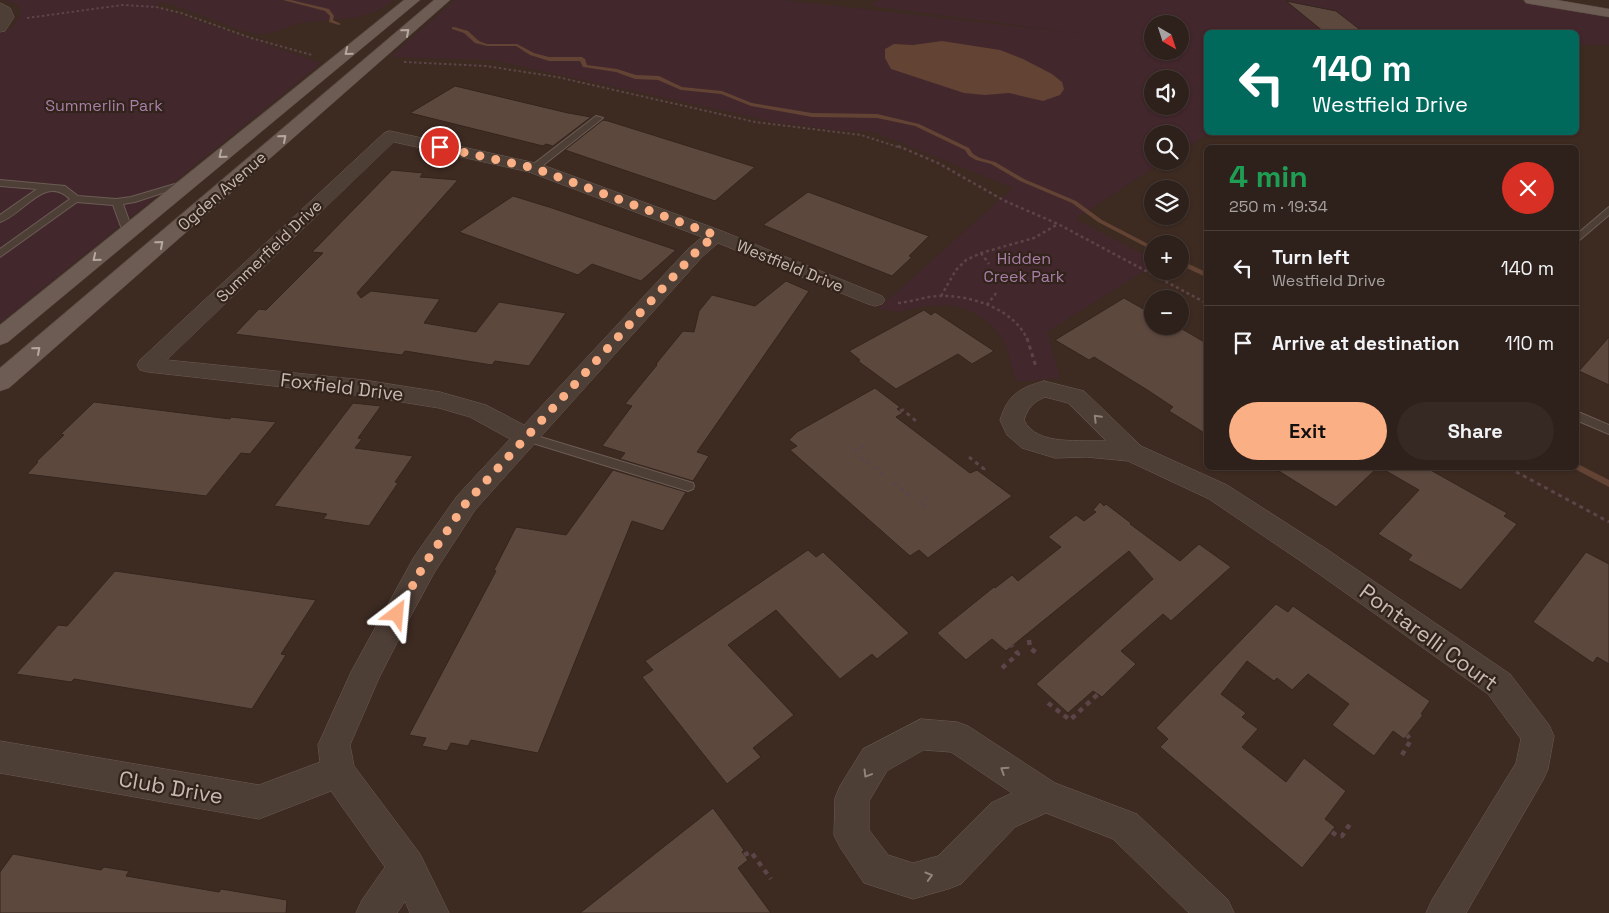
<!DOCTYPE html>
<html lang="en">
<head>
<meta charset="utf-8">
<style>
	body { margin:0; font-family:"Space Grotesk",sans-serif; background:#362823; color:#f1f3f6; height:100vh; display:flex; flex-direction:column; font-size:19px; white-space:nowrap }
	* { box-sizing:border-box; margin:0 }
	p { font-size:16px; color:#a7a3a2 }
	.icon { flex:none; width:28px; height:28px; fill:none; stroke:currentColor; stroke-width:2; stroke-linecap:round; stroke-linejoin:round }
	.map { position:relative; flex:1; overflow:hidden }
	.side { position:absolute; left:1204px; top:145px; width:375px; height:325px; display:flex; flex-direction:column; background:#2e201a; border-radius:8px; box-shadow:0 1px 4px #0004,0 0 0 1px #493e39 }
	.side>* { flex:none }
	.top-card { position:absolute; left:1204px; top:30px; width:375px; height:105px; border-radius:8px; box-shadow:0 1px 4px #0004,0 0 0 1px #493e39; background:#00695c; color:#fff; overflow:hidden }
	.needle { width:32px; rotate:141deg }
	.fabs { position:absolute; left:1144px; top:15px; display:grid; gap:10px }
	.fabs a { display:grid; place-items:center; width:45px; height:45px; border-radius:50%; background:#2e201a; box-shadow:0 1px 4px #0004,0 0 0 1px #493e39; font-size:25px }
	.pin { position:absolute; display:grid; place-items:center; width:42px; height:42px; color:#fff; margin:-21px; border:2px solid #fff; border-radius:50%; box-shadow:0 1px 5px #0007 }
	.me { position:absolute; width:55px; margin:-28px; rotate:29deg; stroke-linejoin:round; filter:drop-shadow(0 0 4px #0008) }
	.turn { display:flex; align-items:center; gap:18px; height:105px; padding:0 25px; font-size:22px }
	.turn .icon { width:65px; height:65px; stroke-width:2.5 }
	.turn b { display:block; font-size:35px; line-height:42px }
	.round { display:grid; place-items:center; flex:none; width:52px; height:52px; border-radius:26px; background:#362823 }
	.headline { display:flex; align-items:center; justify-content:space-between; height:85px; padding:0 25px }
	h1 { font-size:30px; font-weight:600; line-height:38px; color:#1e9e55 }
	.cta { display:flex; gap:10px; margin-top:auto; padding:10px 25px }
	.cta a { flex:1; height:58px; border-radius:30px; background:#fbaf84; color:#111; font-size:20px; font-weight:600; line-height:58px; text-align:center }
	.cta a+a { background:#362823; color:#f1f3f6 }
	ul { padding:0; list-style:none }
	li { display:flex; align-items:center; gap:15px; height:75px; padding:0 25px; border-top:1px solid #493e39 }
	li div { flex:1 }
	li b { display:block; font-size:19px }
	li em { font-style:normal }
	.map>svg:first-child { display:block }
	.green { fill:#42272d; fill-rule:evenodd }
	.water { fill:#634333 }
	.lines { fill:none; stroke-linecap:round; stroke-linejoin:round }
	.stream { fill:#634333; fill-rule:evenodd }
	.building { fill:#5d483e; stroke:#34251d }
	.lane-casing { stroke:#6b5c54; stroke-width:2 }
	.street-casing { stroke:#6b5c54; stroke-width:1 }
	.primary-casing { stroke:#56473f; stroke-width:1 }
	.path-far3 { stroke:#5d4448; stroke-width:2; stroke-dasharray:2.5 2.5; stroke-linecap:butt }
	.path-far2 { stroke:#5d4448; stroke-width:2.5; stroke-dasharray:3 3; stroke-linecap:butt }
	.path-far1 { stroke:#5d4448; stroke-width:3; stroke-dasharray:4 4; stroke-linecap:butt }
	.path { stroke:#5d4448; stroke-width:4.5; stroke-dasharray:5 5; stroke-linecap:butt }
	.lane { fill:#4d3e36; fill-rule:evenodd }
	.street { fill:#4d3e36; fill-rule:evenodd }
	.primary { fill:#6d5c54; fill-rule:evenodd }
	.oneway { stroke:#b6a79f }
	.oneway2 { stroke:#91827a }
	.route { stroke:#fbaf84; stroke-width:9; stroke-dasharray:0 16.2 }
	.labels { text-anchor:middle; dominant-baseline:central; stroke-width:4.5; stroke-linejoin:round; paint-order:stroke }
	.far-park-label { font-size:16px; fill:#a87fa9; stroke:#32231b }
	.far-street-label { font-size:16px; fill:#c8bab2; stroke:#32231b }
	.street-label { font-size:19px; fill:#c8bab2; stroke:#32231b }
	.near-street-label { font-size:22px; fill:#c8bab2; stroke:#32231b }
</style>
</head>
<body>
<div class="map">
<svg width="1609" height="913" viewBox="0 0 1609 913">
	<rect width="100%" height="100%" fill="#3d2b22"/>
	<!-- green -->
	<path class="green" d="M 3,0 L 394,0 L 380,9 L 359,17 L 300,23 L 271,33 L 260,34 L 243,31 L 170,4 L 158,3 L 157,7 L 321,63 L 0,323 L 0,34 L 13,27 L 21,13 L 17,4 Z
		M 455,0 L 784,0 L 1092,35 L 871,6 L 877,0 L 1517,0 L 1609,18 L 1609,45 L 1576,45 L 1576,32 L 1206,32 L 1206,132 L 1209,133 L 1180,151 L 1180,134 L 1152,134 L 1152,161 L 1164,161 L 1075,219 L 1152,259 L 1152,266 L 1047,332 L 1060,378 L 1017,382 L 1004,341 L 991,324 L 973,312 L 952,305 L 924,306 L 899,312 L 878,309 L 1013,188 L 874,132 L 835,130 L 775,122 L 492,60 L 390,57 ZM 1152,24 L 1180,24 L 1180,51 L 1152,51 ZM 1152,79 L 1180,79 L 1180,106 L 1152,106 Z"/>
	<!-- water -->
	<path class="water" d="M 942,41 L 1000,50 L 1023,59 L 1052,74 L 1062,82 L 1064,89 L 1060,95 L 1043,101 L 1009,93 L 985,95 L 964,93 L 891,69 L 885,58 L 885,49 L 894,44 L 913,45 Z"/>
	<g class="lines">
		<!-- stream -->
		<path class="stream" d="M 283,0 L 291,0 L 329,9 L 334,16 L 333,20 L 341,24 L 339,25 L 329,22 L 330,16 L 325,11 Z
			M 454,27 L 468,31 L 479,41 L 487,44 L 517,44 L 534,53 L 549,57 L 582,57 L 585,59 L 587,65 L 617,69 L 636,75 L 659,76 L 682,87 L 722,91 L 752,103 L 812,113 L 877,114 L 919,124 L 969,148 L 973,154 L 980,158 L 995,162 L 1024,179 L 1076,201 L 1102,220 L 1152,246 L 1152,250 L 1098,222 L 1072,203 L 1020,181 L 991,164 L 976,160 L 969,156 L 965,150 L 915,126 L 877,118 L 812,117 L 751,106 L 721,94 L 681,90 L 658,80 L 635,79 L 616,72 L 583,67 L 580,61 L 549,61 L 530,55 L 516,46 L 487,46 L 475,43 L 464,33 L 452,29 L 452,27 Z
			M 1180,260 L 1206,272 L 1206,277 L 1180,265 Z
			M 1576,463 L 1609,480 L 1609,487 L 1573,468 L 1576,468 Z"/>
	</g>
	<!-- building -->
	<path class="building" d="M 1286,1 L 1336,11 L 1363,32 L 1324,32 Z
		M 455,86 L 568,113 L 591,117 L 553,146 L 546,144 L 543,146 L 410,113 Z
		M 603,120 L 608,121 L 755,167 L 715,201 L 565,150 Z
		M 392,170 L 423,173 L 420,177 L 458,180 L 357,293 L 361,298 L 371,291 L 440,299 L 424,323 L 476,332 L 499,302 L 566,313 L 529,366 L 495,361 L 492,365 L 405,351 L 402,355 L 235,334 L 259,309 L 266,310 L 323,253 L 312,252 Z
		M 808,192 L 929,236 L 909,256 L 912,257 L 892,276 L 763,225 Z
		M 513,196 L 552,208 L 676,250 L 641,281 L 592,264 L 578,275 L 459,232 Z
		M 786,281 L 809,291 L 697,452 L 709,456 L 693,481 L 620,459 L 625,453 L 602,446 L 632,406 L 625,404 L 657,365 L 656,364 L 683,331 L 694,332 L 699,311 L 712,295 L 755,306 Z
		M 1124,298 L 1152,314 L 1152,326 L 1177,326 L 1206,343 L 1206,434 L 1169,411 L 1173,407 L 1149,391 L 1094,357 L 1089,360 L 1055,340 Z
		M 924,310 L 931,315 L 935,312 L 994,351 L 972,364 L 958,354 L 896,389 L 858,361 L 860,360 L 849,351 Z
		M 1609,337 L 1609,385 L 1579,371 Z
		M 875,388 L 900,407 L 897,409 L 903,413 L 896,417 L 970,473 L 977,470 L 1012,496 L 928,558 L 919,550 L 910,556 L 790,450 L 797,446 L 789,440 L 797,432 Z
		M 94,402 L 230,419 L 231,417 L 276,422 L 250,454 L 241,453 L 206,496 L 27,474 L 38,462 L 36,462 L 64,435 L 61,434 Z
		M 353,403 L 381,406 L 358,438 L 362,439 L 355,448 L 413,456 L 395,482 L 398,483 L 369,526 L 323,519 L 327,514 L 274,506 Z
		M 1274,468 L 1377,468 L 1336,507 Z
		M 1381,468 L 1427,468 L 1507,513 L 1504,516 L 1517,524 L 1461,590 L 1408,560 L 1412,555 L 1378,534 L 1419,490 Z
		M 613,470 L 686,492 L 663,531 L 632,521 L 538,753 L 471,740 L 468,746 L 451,743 L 447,751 L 422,746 L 426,738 L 409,735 L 496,571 L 494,570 L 516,527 L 566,535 Z
		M 1100,502 L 1104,506 L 1106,504 L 1131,523 L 1130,524 L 1180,561 L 1199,544 L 1231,567 L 1171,621 L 1163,614 L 1121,651 L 1136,664 L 1102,697 L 1093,691 L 1068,713 L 1036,684 L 1153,579 L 1129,551 L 1006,651 L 992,639 L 966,660 L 937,633 L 994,587 L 995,588 L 1012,575 L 1018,581 L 1061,547 L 1048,537 L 1076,515 L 1084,521 L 1096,512 L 1093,510 Z
		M 808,550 L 816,557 L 823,552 L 909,633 L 877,659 L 872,654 L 840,679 L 776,610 L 728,645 L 794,715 L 753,748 L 761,757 L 727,784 L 642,677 L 653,670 L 645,661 Z
		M 1586,552 L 1609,564 L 1609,664 L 1597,657 L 1593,663 L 1533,622 Z
		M 115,571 L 316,600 L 281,654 L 286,655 L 252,709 L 74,679 L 71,682 L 16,674 L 58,625 L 67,626 Z
		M 1276,604 L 1288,612 L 1293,606 L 1430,701 L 1421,714 L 1423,715 L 1404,739 L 1393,731 L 1374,756 L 1332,725 L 1349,704 L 1308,674 L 1292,690 L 1277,678 L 1274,681 L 1247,661 L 1221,694 L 1246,713 L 1242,717 L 1258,729 L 1242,747 L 1286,782 L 1304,758 L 1346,791 L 1325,819 L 1335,827 L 1302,868 L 1160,747 L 1168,739 L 1156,728 Z
		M 713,808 L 744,850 L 742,852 L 748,860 L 738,868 L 771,913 L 580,913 Z
		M 13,854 L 101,870 L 104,867 L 129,871 L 126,876 L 219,892 L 221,889 L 287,900 L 286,913 L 0,913 L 0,872 Z"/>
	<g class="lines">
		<!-- lane casing -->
		<g class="lane-casing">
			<path id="lane" d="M 596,116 L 603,118 L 537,170 L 531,170 L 531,166 Z
				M 0,180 L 65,186 L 78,196 L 116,199 L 131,197 L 185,181 L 189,184 L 135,202 L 123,204 L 133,232 L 131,234 L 125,234 L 123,232 L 113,205 L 77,202 L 0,257 L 0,249 L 70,199 C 45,174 24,214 0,222 L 0,215 L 37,189 L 0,186 Z
				M 1609,207 L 1609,215 L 1576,243 L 1576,235 Z
				M 1576,411 L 1609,425 L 1609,434 L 1576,420 Z
				M 527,433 L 693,483 L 694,486 L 693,489 L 688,491 L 523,440 L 521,437 Z"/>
		</g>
		<!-- street casing -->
		<g class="street-casing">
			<path id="street" d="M 0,3 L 10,8 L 14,17 L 5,31 L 0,32 Z
				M 390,131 L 540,164 L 722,231 L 882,296 L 885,300 L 882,304 L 875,306 L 868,304 L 718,243 L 702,257 L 475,510 L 434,573 L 407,623 L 379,678 L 350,745 L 354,766 L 420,854 L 449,913 L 410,913 L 405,901 L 397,913 L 356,913 L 362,900 L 385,867 L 331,791 L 259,819 L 0,773 L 0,741 L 259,785 L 320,762 L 318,745 L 351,672 L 414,557 L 457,496 L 510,439 L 470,417 L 439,408 L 364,396 L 148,372 L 140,370 L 137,365 L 140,360 L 384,133 ZM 394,142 L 529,172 L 702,237 L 688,249 L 524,425 L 486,405 L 440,392 L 364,380 L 167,360 Z
				M 1044,381 L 1084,391 L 1141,446 L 1227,485 L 1325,548 L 1510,674 L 1549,725 L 1554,736 L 1548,769 L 1543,780 L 1466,913 L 1426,913 L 1432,900 L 1516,763 L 1521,739 L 1488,694 L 1305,564 L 1209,499 L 1128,461 L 1087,457 L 1055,458 L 1022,448 L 1007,435 L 1000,420 C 1008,395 1019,388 1044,381 ZM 1045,397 L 1068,403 L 1106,441 C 1081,439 1037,447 1024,420 C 1028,408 1033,402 1045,397 Z
				M 921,719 L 957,722 L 968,726 L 1055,783 L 1137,814 L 1228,900 L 1234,913 L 1189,913 L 1113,839 L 1046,813 L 1015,827 L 961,884 L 948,889 L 913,899 L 864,883 L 840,847 L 834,835 L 835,798 L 840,786 L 863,749 ZM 924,750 L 951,752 L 1012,793 L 991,803 L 938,856 L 913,863 L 888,855 L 869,830 L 869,801 L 887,771 Z"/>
		</g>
		<!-- primary casing -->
		<g class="primary-casing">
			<path id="primary" d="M 404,0 L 420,0 L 8,342 L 0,345 L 0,325 Z
				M 434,0 L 450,0 L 9,388 L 0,391 L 0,368 Z
				M 1524,0 L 1557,0 L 1609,9 L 1609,17 L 1531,4 L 1526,3 Z"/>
		</g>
		<!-- path-far3 -->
		<path class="path-far3" d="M 27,18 L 123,5 L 156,7 L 181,13 L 251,38 L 312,55
			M 404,62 L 486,66 L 557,77 L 755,122 L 861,135 L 901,148"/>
		<!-- path-far2 -->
		<path class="path-far2" d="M 898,146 L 938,163 L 1005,201 L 1058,224 L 1206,303
			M 981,253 L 989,264
			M 941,296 L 956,270 L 966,260 L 981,253 L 1034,238 L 1058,224
			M 898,303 C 912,302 926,296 940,296 C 971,295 1014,309 1027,339
			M 987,305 L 997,292"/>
		<!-- path-far1 -->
		<path class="path-far1" d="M 1027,338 L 1036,367
			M 900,411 L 903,410 L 916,421
			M 854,451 L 866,446
			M 969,457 L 984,469 L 983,471
			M 860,458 L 866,460 L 884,475
			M 1509,468 L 1609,522
			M 894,483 L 908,494 L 909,498
			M 925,508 L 920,503 L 928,497"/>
		<!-- path -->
		<path class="path" d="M 1029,640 L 1030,648 L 1038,654
			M 1002,668 L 1018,654 L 1012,646
			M 1048,703 L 1070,720 L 1098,694
			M 1402,755 L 1411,740 L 1407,735
			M 1332,832 L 1337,836 L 1342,836 L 1352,821
			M 744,855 L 751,852 L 771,879"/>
		<!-- lane -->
		<use href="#lane" class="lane"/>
		<!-- street -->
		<use href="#street" class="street"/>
		<!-- primary -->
		<use href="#primary" class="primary"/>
	</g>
	<!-- one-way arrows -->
	<defs><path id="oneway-chevron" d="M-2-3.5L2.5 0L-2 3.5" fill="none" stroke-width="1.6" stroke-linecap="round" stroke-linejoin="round" transform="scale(1.25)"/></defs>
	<g class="oneway">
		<use href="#oneway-chevron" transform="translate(406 32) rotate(-41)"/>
		<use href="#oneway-chevron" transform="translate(348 52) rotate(141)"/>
		<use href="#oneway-chevron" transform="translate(283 138) rotate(-41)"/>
		<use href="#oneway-chevron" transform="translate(222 155) rotate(141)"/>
		<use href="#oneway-chevron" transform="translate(160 244) rotate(-41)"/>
		<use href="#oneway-chevron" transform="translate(96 258) rotate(141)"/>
		<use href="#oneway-chevron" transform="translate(37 350) rotate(-41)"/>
	</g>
	<g class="oneway2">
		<use href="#oneway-chevron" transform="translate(1097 418) rotate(-135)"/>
		<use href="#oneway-chevron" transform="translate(1004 770) rotate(-147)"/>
		<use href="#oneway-chevron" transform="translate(867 774) rotate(121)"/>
		<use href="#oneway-chevron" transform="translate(929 876) rotate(-16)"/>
	</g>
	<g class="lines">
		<!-- route -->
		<path class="route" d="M 397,614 L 424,565 L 466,503 L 695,253 L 715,235 L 534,168 L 440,147"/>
	</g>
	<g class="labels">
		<!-- far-park labels -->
		<g class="far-park-label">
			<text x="104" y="105">Summerlin Park</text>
			<text x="1024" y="258">Hidden<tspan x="1024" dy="18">Creek Park</tspan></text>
		</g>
		<!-- far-street labels -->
		<g class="far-street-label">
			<text transform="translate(222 191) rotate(-41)">Ogden Avenue</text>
			<text transform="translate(269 251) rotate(-44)">Summerfield Drive</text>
			<text transform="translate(790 266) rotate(22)">Westfield Drive</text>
		</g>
		<!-- street labels -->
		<g class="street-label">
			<text transform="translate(342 387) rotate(7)">Foxfield Drive</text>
		</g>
		<!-- near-street labels -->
		<g class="near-street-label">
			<text transform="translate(1429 637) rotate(36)">Pontarelli Court</text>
			<text transform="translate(171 787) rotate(10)">Club Drive</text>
		</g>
	</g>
</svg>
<div class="fabs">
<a><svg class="needle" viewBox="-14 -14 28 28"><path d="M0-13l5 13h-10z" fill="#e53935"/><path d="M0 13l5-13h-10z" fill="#a7a3a2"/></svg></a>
<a><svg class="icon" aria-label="sound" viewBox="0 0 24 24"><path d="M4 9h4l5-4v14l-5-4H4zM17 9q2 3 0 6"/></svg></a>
<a><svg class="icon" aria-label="search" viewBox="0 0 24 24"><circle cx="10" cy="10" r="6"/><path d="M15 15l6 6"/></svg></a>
<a><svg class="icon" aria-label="layers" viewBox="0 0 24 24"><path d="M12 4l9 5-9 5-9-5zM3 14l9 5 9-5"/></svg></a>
<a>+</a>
<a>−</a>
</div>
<div class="pin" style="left:440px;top:147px;background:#d93025"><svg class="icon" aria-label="arrive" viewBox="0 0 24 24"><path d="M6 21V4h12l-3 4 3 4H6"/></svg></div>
<svg class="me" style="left:397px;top:614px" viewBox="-20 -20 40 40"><path d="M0-17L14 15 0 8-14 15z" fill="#fbaf84" stroke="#fff" stroke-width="4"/></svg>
<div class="top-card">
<div class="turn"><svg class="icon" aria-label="left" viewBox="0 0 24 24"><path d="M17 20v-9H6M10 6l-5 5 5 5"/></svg><div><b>140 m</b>Westfield Drive</div></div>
</div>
<section class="side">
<div class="headline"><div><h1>4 min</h1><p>250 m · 19:34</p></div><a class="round" style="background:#d93025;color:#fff"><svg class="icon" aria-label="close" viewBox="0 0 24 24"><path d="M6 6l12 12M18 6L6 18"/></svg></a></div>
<ul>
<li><svg class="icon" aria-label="left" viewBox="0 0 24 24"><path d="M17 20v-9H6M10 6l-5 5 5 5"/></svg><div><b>Turn left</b><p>Westfield Drive</p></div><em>140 m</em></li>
<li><svg class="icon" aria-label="arrive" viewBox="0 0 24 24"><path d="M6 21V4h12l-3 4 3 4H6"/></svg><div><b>Arrive at destination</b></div><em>110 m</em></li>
</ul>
<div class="cta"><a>Exit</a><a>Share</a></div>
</section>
</div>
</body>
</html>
